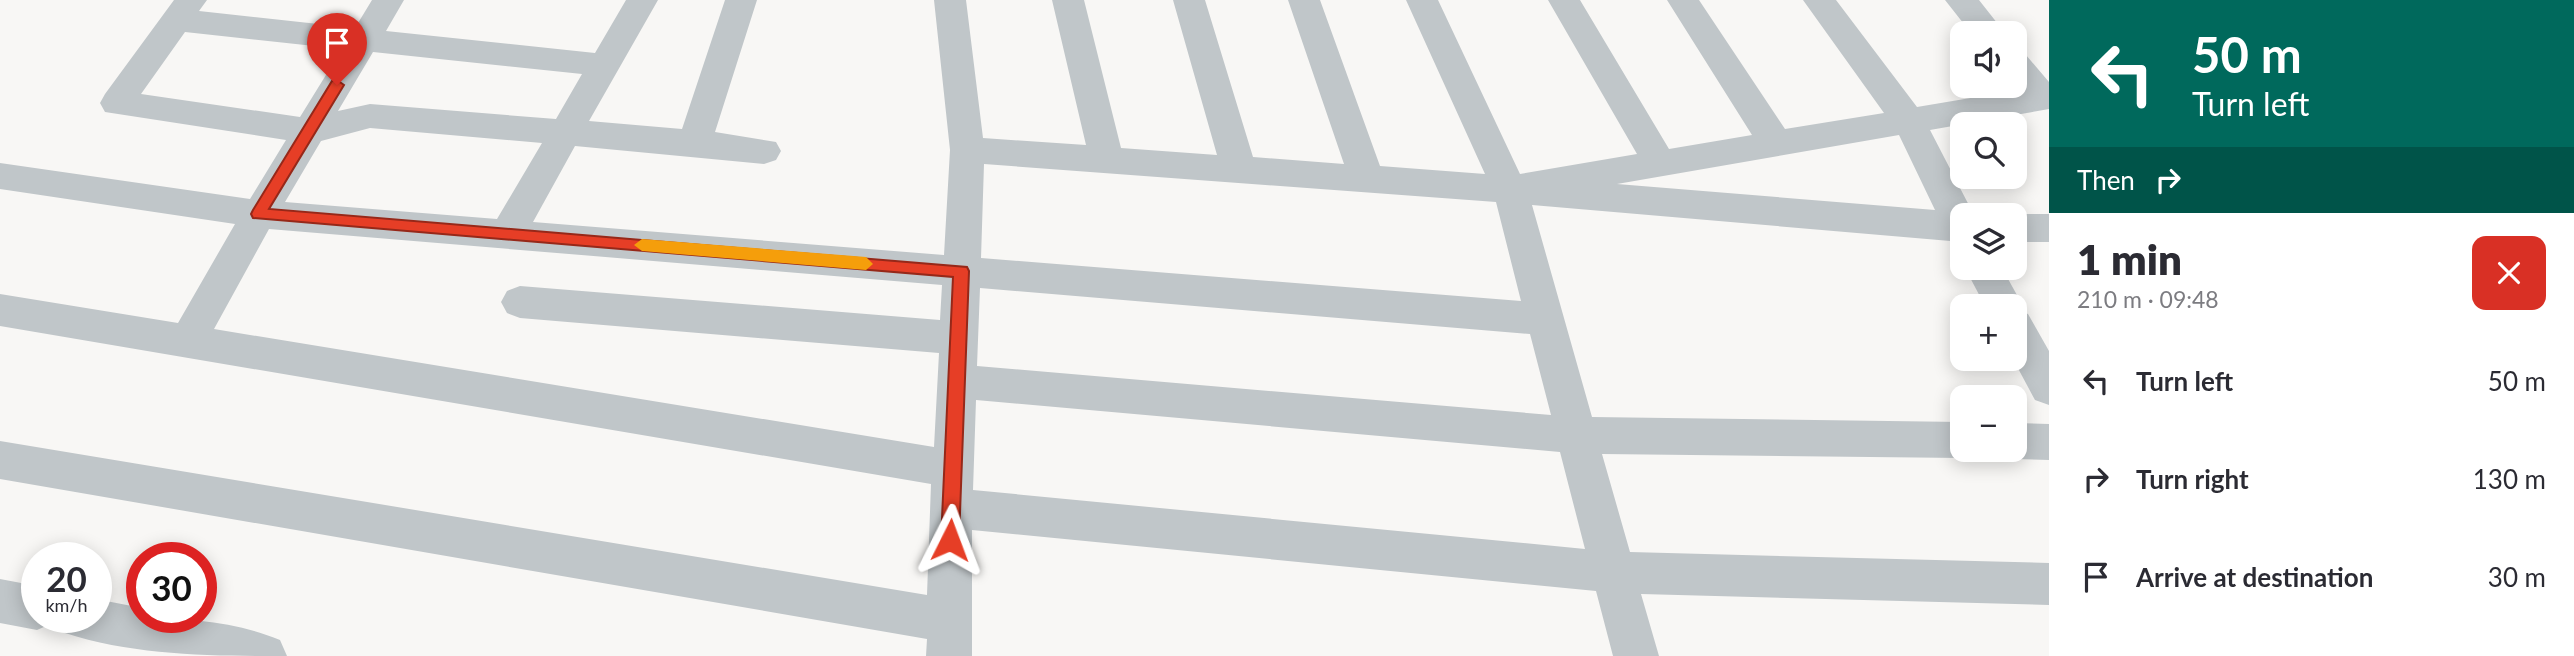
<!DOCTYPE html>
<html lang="en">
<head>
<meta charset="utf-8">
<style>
	body { margin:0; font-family:Lato,sans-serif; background:#f2f2f3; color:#2b2b33; height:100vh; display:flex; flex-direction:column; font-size:26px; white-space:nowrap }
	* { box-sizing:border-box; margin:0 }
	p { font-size:23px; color:#7c7c81 }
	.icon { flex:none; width:38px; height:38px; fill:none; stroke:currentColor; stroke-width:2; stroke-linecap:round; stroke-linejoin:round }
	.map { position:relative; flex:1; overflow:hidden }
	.panel { display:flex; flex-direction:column; background:#fff; width:525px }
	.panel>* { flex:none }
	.hud { background:#00695c; color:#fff; overflow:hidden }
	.fabs { position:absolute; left:1950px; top:21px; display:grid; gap:14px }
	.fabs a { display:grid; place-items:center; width:77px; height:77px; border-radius:14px; background:#fff; box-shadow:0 4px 18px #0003; font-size:35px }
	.speed { position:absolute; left:21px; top:542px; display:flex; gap:14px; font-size:35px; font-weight:700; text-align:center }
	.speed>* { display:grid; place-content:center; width:91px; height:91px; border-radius:50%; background:#fff; box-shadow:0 4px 18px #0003; line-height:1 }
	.speed small { font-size:18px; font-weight:400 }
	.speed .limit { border:10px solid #d22; background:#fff; color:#111 }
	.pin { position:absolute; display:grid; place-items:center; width:60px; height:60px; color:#fff; margin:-72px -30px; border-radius:50% 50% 50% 0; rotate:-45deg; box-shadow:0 0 7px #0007 }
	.pin .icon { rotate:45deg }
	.me { position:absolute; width:77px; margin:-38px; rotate:3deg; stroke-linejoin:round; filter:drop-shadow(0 0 5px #0008) }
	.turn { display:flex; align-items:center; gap:24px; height:147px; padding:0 28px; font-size:32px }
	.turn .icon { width:91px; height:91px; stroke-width:2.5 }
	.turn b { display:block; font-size:49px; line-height:60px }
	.then { display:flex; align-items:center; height:66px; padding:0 28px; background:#0003; gap:14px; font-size:26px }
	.round { display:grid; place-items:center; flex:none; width:74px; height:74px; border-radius:14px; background:#f2f2f3 }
	.head { display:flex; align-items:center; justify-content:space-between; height:119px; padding:0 28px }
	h1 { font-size:42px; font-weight:800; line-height:52px }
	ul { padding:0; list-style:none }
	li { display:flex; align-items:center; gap:21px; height:98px; padding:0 28px }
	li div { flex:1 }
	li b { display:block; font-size:26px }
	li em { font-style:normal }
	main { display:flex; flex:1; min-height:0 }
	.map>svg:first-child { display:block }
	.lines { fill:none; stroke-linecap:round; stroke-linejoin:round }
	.minor { fill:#c0c6c9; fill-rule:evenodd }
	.route { fill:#e63e26; stroke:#962819; stroke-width:2 }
	.slow { fill:#f59e0b }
</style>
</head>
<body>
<main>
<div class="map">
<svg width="2049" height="656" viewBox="0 0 2049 656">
	<rect width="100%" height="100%" fill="#f8f7f5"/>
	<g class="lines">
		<!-- minor -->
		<path class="minor" d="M 174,0 L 207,0 L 199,11 L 355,28 L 372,0 L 404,0 L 386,31 L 595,53 L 626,0 L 658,0 L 589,121 L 682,129 L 725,0 L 757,0 L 715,132 L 776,142 L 781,151 L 776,160 L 764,164 L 575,146 L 533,222 L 944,255 L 950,150 L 934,0 L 966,0 L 983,138 L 1086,145 L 1052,0 L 1084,0 L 1121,148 L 1217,155 L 1173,0 L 1205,0 L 1253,157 L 1344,164 L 1288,0 L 1320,0 L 1380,166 L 1485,174 L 1406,0 L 1438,0 L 1520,174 L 1637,154 L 1548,0 L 1580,0 L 1669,149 L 1752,135 L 1667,0 L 1699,0 L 1785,129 L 1884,113 L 1803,0 L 1836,0 L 1917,107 L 2018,90 L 2014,85 L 2014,51 L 2026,55 L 2049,82 L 2049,109 L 1930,130 L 1974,215 L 1962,215 L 1962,242 L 1532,205 L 1592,417 L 1962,422 L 1962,450 L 1978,450 L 1962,458 L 1602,454 L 1630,552 L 2049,563 L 2049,605 L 1641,594 L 1659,656 L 1613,656 L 1596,591 L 972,530 L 972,656 L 926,656 L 927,639 L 0,479 L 0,441 L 927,595 L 931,484 L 0,326 L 0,294 L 178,323 L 235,224 L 0,189 L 0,163 L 250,199 L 286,140 L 105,112 L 100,103 L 105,94 ZM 185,32 L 342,49 L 300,117 L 141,94 ZM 373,52 L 582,74 L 556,119 L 370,104 L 338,111 ZM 370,128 L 542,143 L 497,219 L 285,202 L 321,141 ZM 1899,135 L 1935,210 L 1617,184 ZM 984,164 L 1496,202 L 1521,301 L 981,258 ZM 269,229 L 942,285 L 940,320 L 520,286 L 507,291 L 501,302 L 507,313 L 520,318 L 939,353 L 934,447 L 214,329 ZM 980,288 L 1530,334 L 1551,415 L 977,366 ZM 976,400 L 1560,452 L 1585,549 L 973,490 Z
			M 1945,0 L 1979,0 L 2005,33 L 1971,33 Z
			M 2014,214 L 2049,214 L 2049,242 L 2014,242 L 2014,215 L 2009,215 Z
			M 1965,268 L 2002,268 L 2023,306 L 2020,311 L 2028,314 L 2049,351 L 2049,405 L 2035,400 L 2013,359 L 2014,306 L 1985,306 Z
			M 2014,423 L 2049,424 L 2049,460 L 2014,459 L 2000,454 L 1998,450 L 2014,450 Z
			M 0,579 L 37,586 L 37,618 L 55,618 L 53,623 L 37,630 L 0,623 Z
			M 96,599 L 142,608 L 142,618 C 188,618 237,622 280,640 L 287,656 C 212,656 136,656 65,633 L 59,618 L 96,618 Z"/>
	</g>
	<!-- route -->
	<path class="route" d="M 337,80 L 344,85 L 269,209 L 967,267 L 969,271 L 959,540 L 956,546 L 950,548 L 944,546 L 941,540 L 953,277 L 253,218 L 251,214 L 253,210 L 332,81 Z"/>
	<!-- slow -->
	<path class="slow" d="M 642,239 L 866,257 L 873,264 L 866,270 L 642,251 L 634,245 Z"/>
</svg>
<div class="fabs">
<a><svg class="icon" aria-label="sound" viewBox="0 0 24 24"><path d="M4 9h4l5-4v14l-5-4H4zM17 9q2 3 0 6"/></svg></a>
<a><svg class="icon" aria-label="search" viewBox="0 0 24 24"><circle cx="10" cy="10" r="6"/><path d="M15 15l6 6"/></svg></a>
<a><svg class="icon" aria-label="layers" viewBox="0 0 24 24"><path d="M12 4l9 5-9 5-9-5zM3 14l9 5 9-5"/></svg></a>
<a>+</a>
<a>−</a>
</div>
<div class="speed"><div>20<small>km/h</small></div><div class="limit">30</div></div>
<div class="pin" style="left:337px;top:85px;background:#d93025"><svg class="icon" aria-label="arrive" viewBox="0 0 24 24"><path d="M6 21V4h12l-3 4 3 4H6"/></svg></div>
<svg class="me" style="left:950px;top:540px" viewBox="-20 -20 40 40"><path d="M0-17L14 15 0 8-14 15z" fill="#e63e26" stroke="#fff" stroke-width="4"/></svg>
</div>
<section class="panel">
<div class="hud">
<div class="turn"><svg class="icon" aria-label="left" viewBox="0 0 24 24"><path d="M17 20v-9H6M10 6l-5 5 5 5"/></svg><div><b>50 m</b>Turn left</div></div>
<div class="then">Then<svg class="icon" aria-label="right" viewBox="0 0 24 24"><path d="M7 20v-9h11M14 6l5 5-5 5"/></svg></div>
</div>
<div class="head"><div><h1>1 min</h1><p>210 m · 09:48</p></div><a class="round" style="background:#d93025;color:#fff"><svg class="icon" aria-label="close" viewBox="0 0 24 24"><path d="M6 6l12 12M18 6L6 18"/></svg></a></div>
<ul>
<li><svg class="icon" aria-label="left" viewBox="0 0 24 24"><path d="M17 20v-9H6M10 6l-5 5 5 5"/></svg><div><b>Turn left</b></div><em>50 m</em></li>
<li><svg class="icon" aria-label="right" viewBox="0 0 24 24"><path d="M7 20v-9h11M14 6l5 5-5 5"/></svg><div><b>Turn right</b></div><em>130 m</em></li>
<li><svg class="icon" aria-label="arrive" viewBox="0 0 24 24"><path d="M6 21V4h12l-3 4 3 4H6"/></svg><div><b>Arrive at destination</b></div><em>30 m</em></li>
</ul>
</section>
</main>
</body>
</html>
